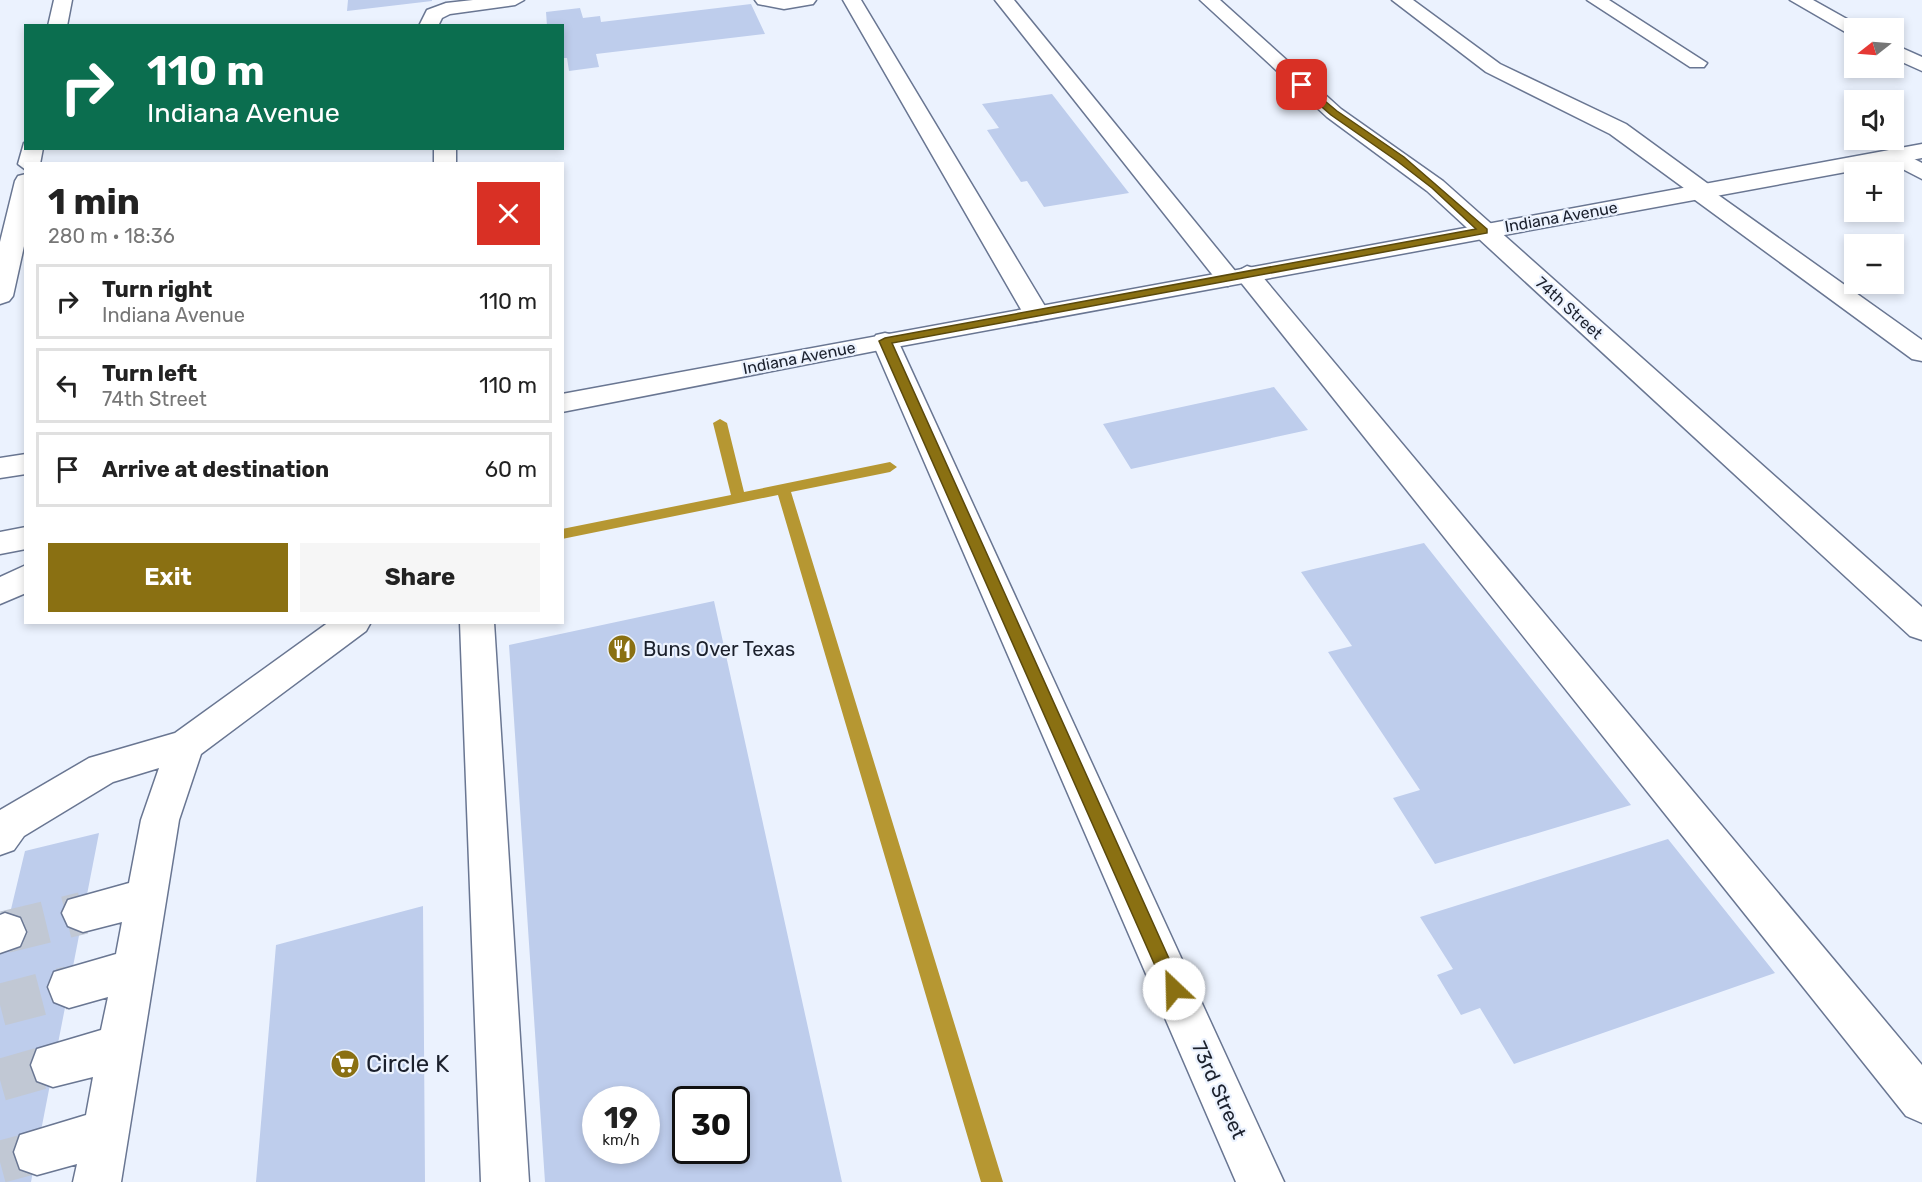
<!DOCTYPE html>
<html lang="en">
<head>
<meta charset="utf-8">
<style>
	body { margin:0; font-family:Rubik,sans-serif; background:#f6f6f6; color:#222; height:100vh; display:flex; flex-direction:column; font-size:22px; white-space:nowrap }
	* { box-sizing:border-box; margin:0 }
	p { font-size:20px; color:#767676 }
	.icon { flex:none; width:33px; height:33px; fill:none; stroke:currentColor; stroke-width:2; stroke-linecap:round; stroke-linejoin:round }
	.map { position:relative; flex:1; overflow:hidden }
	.details { position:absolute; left:24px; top:162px; width:540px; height:462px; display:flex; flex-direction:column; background:#fff; border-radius:0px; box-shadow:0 3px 9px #0003 }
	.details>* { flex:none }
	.guide { position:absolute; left:24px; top:24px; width:540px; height:126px; border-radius:0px; box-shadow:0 3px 9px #0003; background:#0b6e4f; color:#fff; overflow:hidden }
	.needle { width:39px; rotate:253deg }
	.controls { position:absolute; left:1844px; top:18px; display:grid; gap:12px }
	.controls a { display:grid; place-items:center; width:60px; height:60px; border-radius:0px; background:#fff; box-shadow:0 3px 9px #0003; font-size:30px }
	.speed { position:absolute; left:582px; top:1086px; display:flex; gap:12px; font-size:30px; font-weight:700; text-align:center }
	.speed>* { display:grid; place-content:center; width:78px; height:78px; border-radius:50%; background:#fff; box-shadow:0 3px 9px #0003; line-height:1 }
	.speed small { font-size:15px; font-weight:400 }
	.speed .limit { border:3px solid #111; border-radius:9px; background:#fff; color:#111 }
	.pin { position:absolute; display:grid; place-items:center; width:51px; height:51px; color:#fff; margin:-26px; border-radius:12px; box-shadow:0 3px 9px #0006 }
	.me { position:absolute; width:66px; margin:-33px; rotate:336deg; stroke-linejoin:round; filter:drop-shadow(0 0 4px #0008) }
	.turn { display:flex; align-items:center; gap:21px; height:126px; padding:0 24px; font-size:27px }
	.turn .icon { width:78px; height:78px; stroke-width:2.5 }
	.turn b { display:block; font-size:42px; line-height:51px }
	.round { display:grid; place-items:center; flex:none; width:63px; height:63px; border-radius:0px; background:#f6f6f6 }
	.head { display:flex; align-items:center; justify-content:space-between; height:102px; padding:0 24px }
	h1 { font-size:36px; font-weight:700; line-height:45px }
	.cta { display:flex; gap:12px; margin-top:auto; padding:12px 24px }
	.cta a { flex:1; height:69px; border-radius:0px; background:#8a7012; color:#fff; font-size:24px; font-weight:700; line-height:69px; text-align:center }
	.cta a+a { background:#f6f6f6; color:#222 }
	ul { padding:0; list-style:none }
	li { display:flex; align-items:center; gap:18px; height:75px; margin:0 12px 9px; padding:0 12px; border:3px solid #e0e0e0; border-radius:0px }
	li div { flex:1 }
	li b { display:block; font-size:22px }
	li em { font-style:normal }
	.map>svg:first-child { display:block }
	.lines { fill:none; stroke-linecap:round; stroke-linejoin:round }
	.stream { fill:#b69732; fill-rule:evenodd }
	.building { fill:#becdec; fill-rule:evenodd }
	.minor-tunnel { stroke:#c1c8d4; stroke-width:42; stroke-dasharray:42 21; stroke-linecap:butt }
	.minor-casing { stroke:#697692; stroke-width:3 }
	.major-casing { stroke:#697692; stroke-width:3 }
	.minor { fill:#fff; fill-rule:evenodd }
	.major { fill:#fff; fill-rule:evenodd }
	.route { fill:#8a7012; stroke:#5a490c; stroke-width:1.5 }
	.labels { text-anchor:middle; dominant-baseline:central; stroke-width:4.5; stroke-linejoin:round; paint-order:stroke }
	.far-street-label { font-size:16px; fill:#1b202c; stroke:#ebf2fe }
	.poi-label { font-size:20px; fill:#1b202c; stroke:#ebf2fe; text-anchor:start }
	.street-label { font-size:20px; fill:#1b202c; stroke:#ebf2fe }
	.near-poi-label { font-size:24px; fill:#1b202c; stroke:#ebf2fe; text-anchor:start }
</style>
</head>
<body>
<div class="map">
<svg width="1922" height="1182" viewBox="0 0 1922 1182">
	<rect width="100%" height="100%" fill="#ebf2fe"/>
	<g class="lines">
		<!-- stream -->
		<path class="stream" d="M 720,419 L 727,423 L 744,492 L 890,462 L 897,467 L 890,472 L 791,492 L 1003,1182 L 981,1182 L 778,495 L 562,539 L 562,529 L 731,495 L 713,423 Z"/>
	</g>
	<!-- building -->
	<path class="building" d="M 348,0 L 432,0 L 432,1 L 347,11 Z
		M 751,4 L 765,34 L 596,54 L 599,67 L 569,71 L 567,58 L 562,58 L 562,26 L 547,26 L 546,12 L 580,8 L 583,18 L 600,16 L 601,22 Z
		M 1052,94 L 1129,193 L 1044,207 L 1027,181 L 1021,182 L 987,130 L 999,128 L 982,104 Z
		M 1274,387 L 1308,430 L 1131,469 L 1103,424 Z
		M 1424,543 L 1631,805 L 1435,864 L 1393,798 L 1420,790 L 1328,652 L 1352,646 L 1301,572 Z
		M 714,601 L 842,1182 L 545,1182 L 509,645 ZM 596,1100 L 646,1100 L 646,1150 L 596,1150 ZM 686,1100 L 736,1100 L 736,1150 L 686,1150 Z
		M 99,833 L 31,1182 L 0,1182 L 0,955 L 25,851 Z
		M 1668,839 L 1775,973 L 1514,1064 L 1480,1008 L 1461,1015 L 1437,975 L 1453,969 L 1420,917 Z
		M 423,906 L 425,1182 L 256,1182 L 276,945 Z"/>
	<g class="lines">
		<!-- minor-tunnel -->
		<path class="minor-tunnel" d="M 5,932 L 83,913
			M 0,1005 L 69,987
			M 0,1080 L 53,1065
			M 0,1162 L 37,1152"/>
		<!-- minor casing -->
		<g class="minor-casing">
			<path id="minor" d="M 473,0 L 524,0 L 515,5 L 450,14 L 442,18 L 438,26 L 419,26 L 427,10 L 446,3 Z
				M 755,0 L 816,0 L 813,4 L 784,9 L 758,4 Z
				M 843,0 L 861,0 L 1049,313 L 1045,319 L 1036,321 L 1027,319 L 1023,313 Z
				M 995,0 L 1014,0 L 1236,272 L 1247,266 L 1256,269 L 1922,1065 L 1922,1123 L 1906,1116 L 1239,280 L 1228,286 L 1219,283 Z
				M 1200,0 L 1220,0 L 1341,109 L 1443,181 L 1922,607 L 1922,640 L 1910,636 L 1427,191 L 1327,117 Z
				M 1392,0 L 1413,0 L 1500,64 L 1626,124 L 1711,186 L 1714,192 L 1922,340 L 1922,361 L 1912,359 L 1691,197 L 1688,191 L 1610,134 L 1486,72 Z
				M 1587,0 L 1609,0 L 1707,63 L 1704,67 L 1690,67 Z
				M 1790,0 L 1813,0 L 1863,28 L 1854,28 L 1854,35 L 1847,33 Z
				M 1893,44 L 1922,57 L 1922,71 L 1893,58 Z
				M 434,148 L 456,148 L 456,164 L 434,164 Z
				M 1895,149 L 1922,163 L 1922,179 L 1887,161 L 1884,156 L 1887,151 Z
				M 885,333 L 894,335 L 898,341 L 1284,1182 L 1236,1182 L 872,341 L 876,335 Z
				M 329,622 L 371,622 L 366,631 L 201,754 L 179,820 L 121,1182 L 73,1182 L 77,1164 L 37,1175 L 20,1169 L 14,1152 L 20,1135 L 86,1115 L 93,1077 L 53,1087 L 37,1081 L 31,1065 L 37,1049 L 101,1030 L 108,997 L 69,1008 L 54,1002 L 48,987 L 54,972 L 116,954 L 122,922 L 83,932 L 68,926 L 62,913 L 68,900 L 129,883 L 141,820 L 159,768 L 113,782 L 24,836 L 14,850 L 0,855 L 0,810 L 89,758 L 175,733 Z
				M 460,622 L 494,622 L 529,1182 L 481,1182 Z
				M 5,913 L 20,918 L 26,932 L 20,946 L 0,953 L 0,915 Z"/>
		</g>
		<!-- major casing -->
		<g class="major-casing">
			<path id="major" d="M 54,0 L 72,0 L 67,26 L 48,26 Z
				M 24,143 L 26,148 L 43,148 L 40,164 L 26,164 L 26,170 L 18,164 Z
				M 1922,144 L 1922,158 L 885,349 L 562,412 L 562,394 Z
				M 26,174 L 26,237 L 13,296 L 9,301 L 0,304 L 0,242 L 15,181 L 18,176 Z
				M 26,454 L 26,474 L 0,478 L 0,458 Z
				M 26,527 L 26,549 L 0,554 L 0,532 Z
				M 26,565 L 26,593 L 0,604 L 0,577 Z"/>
		</g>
		<!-- minor -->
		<use href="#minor" class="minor"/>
		<!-- major -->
		<use href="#major" class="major"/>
	</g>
	<!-- route -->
	<path class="route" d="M 1302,82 L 1337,111 L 1404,157 L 1487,229 L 1487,233 L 892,343 L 1180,983 L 1183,989 L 1180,995 L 1174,998 L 1168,995 L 879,341 L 885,338 L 1476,229 L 1432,188 L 1397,161 L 1331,115 L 1299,87 Z"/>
	<!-- icons -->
	<defs>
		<g id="restaurant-disc" transform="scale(1.5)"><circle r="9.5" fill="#8a7012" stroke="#ebf2fe"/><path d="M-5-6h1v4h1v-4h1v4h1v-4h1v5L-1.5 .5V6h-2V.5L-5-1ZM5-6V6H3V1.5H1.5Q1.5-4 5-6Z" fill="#fff"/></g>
		<g id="supermarket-disc" transform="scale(1.5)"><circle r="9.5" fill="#8a7012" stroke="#ebf2fe"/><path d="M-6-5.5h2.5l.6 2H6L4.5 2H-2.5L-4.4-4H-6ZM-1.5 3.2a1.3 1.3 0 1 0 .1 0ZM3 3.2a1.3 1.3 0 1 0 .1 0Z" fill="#fff"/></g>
	</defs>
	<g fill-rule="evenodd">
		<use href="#restaurant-disc" x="622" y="649"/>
		<use href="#supermarket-disc" x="345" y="1064"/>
	</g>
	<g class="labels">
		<!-- far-street labels -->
		<g class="far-street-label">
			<text transform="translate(1561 217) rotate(-10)">Indiana Avenue</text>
			<text transform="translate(1569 308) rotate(42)">74th Street</text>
			<text transform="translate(799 358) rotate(-11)">Indiana Avenue</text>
		</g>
		<!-- poi labels -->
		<g class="poi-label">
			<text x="643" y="649">Buns Over Texas</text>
		</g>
		<!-- street labels -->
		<g class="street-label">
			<text transform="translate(1219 1090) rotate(66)">73rd Street</text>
		</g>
		<!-- near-poi labels -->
		<g class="near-poi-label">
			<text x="366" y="1064">Circle K</text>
		</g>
	</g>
</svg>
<div class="controls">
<a><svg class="needle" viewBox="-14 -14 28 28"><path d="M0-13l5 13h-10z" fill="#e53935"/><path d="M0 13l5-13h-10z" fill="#767676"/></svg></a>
<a><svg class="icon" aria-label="sound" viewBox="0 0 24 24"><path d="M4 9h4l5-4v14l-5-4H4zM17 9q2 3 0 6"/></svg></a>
<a>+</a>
<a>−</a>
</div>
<div class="speed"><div>19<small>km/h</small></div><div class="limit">30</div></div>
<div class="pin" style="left:1302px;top:85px;background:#d93025"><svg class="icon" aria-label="arrive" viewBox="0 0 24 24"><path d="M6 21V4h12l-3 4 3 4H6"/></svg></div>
<svg class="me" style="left:1174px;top:989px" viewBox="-20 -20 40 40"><circle r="19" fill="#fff"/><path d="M0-13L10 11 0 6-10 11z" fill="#8a7012"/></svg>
<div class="guide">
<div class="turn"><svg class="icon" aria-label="right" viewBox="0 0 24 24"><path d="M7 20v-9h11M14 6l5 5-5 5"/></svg><div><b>110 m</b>Indiana Avenue</div></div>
</div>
<section class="details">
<div class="head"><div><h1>1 min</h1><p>280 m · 18:36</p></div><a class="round" style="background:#d93025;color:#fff"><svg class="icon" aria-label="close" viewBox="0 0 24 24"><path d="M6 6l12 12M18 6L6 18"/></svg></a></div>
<ul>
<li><svg class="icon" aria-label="right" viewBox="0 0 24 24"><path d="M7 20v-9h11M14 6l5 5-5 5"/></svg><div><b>Turn right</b><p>Indiana Avenue</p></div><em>110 m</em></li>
<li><svg class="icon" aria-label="left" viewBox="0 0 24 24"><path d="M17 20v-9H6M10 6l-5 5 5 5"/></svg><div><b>Turn left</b><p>74th Street</p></div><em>110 m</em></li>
<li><svg class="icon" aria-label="arrive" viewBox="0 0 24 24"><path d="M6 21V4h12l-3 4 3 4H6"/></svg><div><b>Arrive at destination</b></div><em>60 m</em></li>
</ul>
<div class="cta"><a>Exit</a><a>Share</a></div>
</section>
</div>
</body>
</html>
